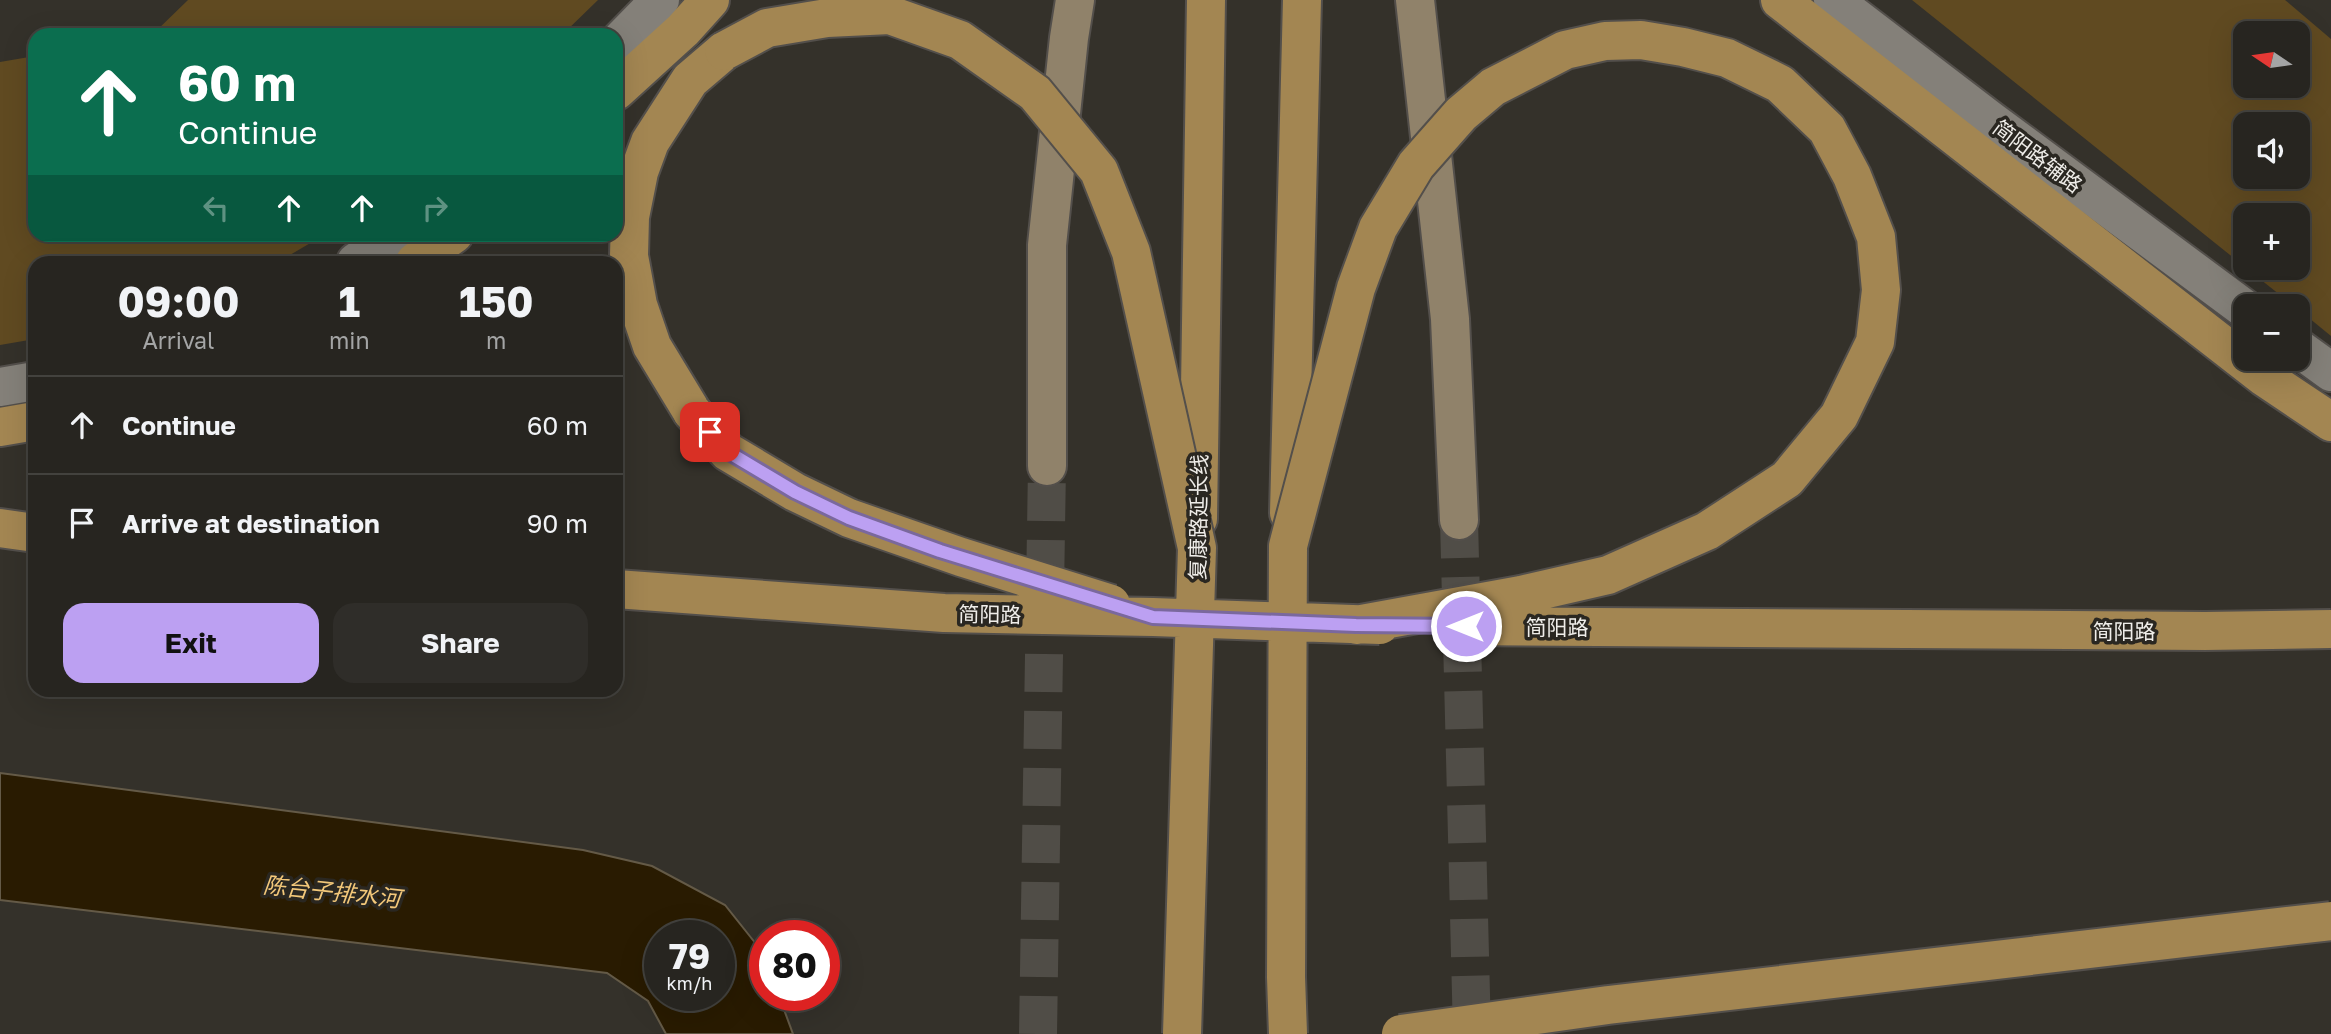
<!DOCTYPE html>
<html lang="en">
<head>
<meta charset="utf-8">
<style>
	body { margin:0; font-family:"Golos Text","Noto Sans SC",sans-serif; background:#2f2d29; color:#f1f3f6; height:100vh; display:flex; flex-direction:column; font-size:26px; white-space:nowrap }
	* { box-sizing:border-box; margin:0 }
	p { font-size:23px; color:#a4a5a5 }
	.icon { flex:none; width:38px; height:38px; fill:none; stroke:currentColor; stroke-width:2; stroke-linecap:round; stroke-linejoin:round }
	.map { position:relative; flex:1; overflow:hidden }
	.side { position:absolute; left:28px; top:256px; width:595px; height:441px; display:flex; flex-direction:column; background:#272520; border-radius:21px; box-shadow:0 7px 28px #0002,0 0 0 2px #43423e }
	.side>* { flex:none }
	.hud { position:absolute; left:28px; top:28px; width:595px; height:214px; border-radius:21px; box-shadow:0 7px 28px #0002,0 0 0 2px #43423e; background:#0b6e4f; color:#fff; overflow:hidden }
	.needle { width:46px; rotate:283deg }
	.buttons { position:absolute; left:2233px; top:21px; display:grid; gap:14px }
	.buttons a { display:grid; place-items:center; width:77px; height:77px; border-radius:14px; background:#272520; box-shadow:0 7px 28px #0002,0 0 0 2px #43423e; font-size:35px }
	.speed { position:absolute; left:644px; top:920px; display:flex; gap:14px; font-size:35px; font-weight:700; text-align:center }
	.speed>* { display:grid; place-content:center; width:91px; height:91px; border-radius:50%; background:#272520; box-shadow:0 7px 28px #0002,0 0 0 2px #43423e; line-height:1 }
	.speed small { font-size:18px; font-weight:400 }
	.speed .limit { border:10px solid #d22; background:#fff; color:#111 }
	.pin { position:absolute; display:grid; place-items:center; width:60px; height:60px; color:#fff; margin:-30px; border-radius:14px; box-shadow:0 4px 10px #0006 }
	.me { position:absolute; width:77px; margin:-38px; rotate:270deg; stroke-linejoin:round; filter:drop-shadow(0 0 5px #0008) }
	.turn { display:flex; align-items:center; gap:24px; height:147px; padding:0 35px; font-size:32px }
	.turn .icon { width:91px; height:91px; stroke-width:2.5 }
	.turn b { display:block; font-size:49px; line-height:60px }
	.lanes { display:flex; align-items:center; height:66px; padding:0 35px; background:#0003; justify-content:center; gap:35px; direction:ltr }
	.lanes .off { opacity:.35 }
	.eta { display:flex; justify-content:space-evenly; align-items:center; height:119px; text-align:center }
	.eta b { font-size:42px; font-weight:700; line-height:49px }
	.primary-button { display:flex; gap:14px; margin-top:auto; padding:14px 35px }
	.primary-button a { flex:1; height:80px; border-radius:21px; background:#bca0f2; color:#111; font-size:28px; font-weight:700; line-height:80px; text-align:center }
	.primary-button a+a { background:#2f2d29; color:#f1f3f6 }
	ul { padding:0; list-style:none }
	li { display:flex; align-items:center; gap:21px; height:98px; padding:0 35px; border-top:2px solid #43423e }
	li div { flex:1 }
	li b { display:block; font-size:26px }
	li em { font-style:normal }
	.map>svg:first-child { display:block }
	.green { fill:#604a21; fill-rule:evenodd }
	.water { fill:#291b01; stroke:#645a47; stroke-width:2; fill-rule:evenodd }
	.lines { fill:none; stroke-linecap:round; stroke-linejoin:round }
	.secondary-tunnel { stroke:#504d47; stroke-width:38; stroke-dasharray:38 19; stroke-linecap:butt }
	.tertiary-casing { stroke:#534f4b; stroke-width:42 }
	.secondary-casing { stroke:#534f4b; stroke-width:42 }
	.trunk-casing { stroke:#534f4b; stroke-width:42 }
	.tertiary { stroke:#848079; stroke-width:38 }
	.secondary { stroke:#90826a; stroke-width:38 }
	.trunk { stroke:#a38652; stroke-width:38 }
	.trunk-bridge-casing { stroke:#534f4b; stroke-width:42; stroke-linecap:butt }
	.trunk-bridge { stroke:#a38652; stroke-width:38 }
	.route-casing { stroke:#7a689d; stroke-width:18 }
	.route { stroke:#bca0f2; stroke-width:12 }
	.labels { text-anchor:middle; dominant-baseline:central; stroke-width:7; stroke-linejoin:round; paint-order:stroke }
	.street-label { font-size:21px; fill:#efede9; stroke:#2a2721 }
	.water-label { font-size:23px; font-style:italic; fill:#f3c87a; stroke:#2a2721 }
</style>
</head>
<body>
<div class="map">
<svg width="2331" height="1034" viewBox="0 0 2331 1034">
	<rect width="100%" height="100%" fill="#34312a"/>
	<!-- green -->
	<path class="green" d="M 188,0 L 598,0 L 562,35 L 152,35 Z
		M 1912,0 L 2285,0 L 2331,39 L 2331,336 L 2298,309 L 2298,306 L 2294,306 L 2246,268 L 2298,268 L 2298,215 L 2245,215 L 2245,267 ZM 2245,33 L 2298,33 L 2298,86 L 2245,86 ZM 2245,124 L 2298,124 L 2298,177 L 2245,177 Z
		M 35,56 L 35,234 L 324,235 L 278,262 L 35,262 L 35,339 L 0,345 L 0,62 Z"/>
	<!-- water -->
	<path class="water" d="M 0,773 L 583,850 L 652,866 L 725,905 L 764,954 L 765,996 L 779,996 L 793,1034 L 666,1034 L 648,1001 L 607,973 L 0,900 ZM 719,936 L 719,996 L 660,996 L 660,936 Z"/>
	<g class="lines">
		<!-- secondary-tunnel -->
		<path class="secondary-tunnel" d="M 1459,520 L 1472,1034
			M 1038,1034 L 1047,466"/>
		<!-- tertiary casing -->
		<g class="tertiary-casing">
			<path id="tertiary" d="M 1833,0 L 1990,120 L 2245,309
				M 616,45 L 660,0
				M 356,262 L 396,234
				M 2298,348 L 2331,372
				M 0,387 L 35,381"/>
		</g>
		<!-- secondary casing -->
		<g class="secondary-casing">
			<path id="secondary" d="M 1415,0 L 1450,319 L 1459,520
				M 1047,466 L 1047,245 L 1069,38 L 1075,0"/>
		</g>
		<!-- trunk casing -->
		<g class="trunk-casing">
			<path id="trunk" d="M 1780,0 L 2264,377 L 2331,422
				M 616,91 L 683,30 L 710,0
				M 415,262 L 454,234
				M 692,412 L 652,346 L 638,305 L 629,256 L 630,217 L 639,172 L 650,142 L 690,80 L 724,51
				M 0,427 L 35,421
				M 1289,513 L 1302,0
				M 1198,519 L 1206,0
				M 0,528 L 35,533"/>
		</g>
		<!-- tertiary -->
		<use href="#tertiary" class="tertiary"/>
		<!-- secondary -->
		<use href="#secondary" class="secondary"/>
		<!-- trunk -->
		<use href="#trunk" class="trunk"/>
		<!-- trunk-bridge casing -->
		<g class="trunk-bridge-casing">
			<path id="trunk-bridge" d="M 724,51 L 767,28 L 827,18 L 890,15 L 960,40 L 1035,93 L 1099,171 L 1131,252 L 1197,548 L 1182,1034
				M 692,412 L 728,452 L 795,492 L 849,518 L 961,557 L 1111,604
				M 616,589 L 944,613 L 1153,617 L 1380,625
				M 1451,626 L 2205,631 L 2331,629
				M 1288,1034 L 1286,977 L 1288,546 L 1356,288 L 1378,228 L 1416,165 L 1461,114 L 1493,87 L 1565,50 L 1605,41 L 1641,40 L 1683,47 L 1727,58 L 1780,84 L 1827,129 L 1852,176 L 1876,237 L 1881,290 L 1875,342 L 1839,416 L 1787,479 L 1707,531 L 1608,575 L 1521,595 L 1356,625
				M 1401,1034 L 1608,1005 L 2331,921"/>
		</g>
		<!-- trunk-bridge -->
		<use href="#trunk-bridge" class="trunk-bridge"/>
	</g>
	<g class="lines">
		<!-- route casing -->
		<g class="route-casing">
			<path id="route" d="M 710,432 L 728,452 L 795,492 L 849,518 L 940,551 L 1153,617 L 1356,625 L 1466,626"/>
		</g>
		<!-- route -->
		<use href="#route" class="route"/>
	</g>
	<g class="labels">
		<!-- street labels -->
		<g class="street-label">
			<text transform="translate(2038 156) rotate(37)">简阳路辅路</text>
			<text transform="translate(1198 517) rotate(-89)">复康路延长线</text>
			<text transform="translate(990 614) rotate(1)">简阳路</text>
			<text x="1557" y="627">简阳路</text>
			<text x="2124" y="631">简阳路</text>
		</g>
		<!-- water labels -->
		<g class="water-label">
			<text transform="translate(332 891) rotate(6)">陈台子排水河</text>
		</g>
	</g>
</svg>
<div class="buttons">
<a><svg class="needle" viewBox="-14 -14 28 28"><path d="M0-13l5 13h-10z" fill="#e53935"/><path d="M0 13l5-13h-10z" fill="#a4a5a5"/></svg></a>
<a><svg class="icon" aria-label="sound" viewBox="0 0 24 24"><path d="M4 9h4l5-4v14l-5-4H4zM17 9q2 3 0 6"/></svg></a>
<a>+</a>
<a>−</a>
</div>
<div class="speed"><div>79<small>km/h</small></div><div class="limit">80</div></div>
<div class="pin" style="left:710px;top:432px;background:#d93025"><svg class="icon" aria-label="arrive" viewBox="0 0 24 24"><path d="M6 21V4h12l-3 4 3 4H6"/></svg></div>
<svg class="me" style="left:1466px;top:626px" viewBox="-20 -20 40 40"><circle r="17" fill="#bca0f2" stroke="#fff" stroke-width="3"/><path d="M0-11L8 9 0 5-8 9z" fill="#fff"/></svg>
<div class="hud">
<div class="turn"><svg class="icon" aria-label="ahead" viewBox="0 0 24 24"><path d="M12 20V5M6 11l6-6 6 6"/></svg><div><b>60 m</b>Continue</div></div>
<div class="lanes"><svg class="icon off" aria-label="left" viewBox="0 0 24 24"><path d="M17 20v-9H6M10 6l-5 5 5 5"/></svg><svg class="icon" aria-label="ahead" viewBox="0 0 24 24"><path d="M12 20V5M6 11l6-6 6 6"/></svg><svg class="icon" aria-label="ahead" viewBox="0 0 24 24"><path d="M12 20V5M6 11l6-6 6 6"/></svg><svg class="icon off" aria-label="right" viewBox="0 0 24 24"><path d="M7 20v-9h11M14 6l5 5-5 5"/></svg></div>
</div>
<section class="side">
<div class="eta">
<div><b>09:00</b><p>Arrival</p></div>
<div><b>1</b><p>min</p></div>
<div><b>150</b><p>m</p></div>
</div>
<ul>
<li><svg class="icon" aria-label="ahead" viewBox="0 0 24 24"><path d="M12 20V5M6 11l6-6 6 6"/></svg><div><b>Continue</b></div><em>60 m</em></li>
<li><svg class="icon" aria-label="arrive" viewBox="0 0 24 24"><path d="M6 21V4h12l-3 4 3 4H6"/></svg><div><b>Arrive at destination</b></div><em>90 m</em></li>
</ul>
<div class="primary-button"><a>Exit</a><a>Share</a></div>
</section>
</div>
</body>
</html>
